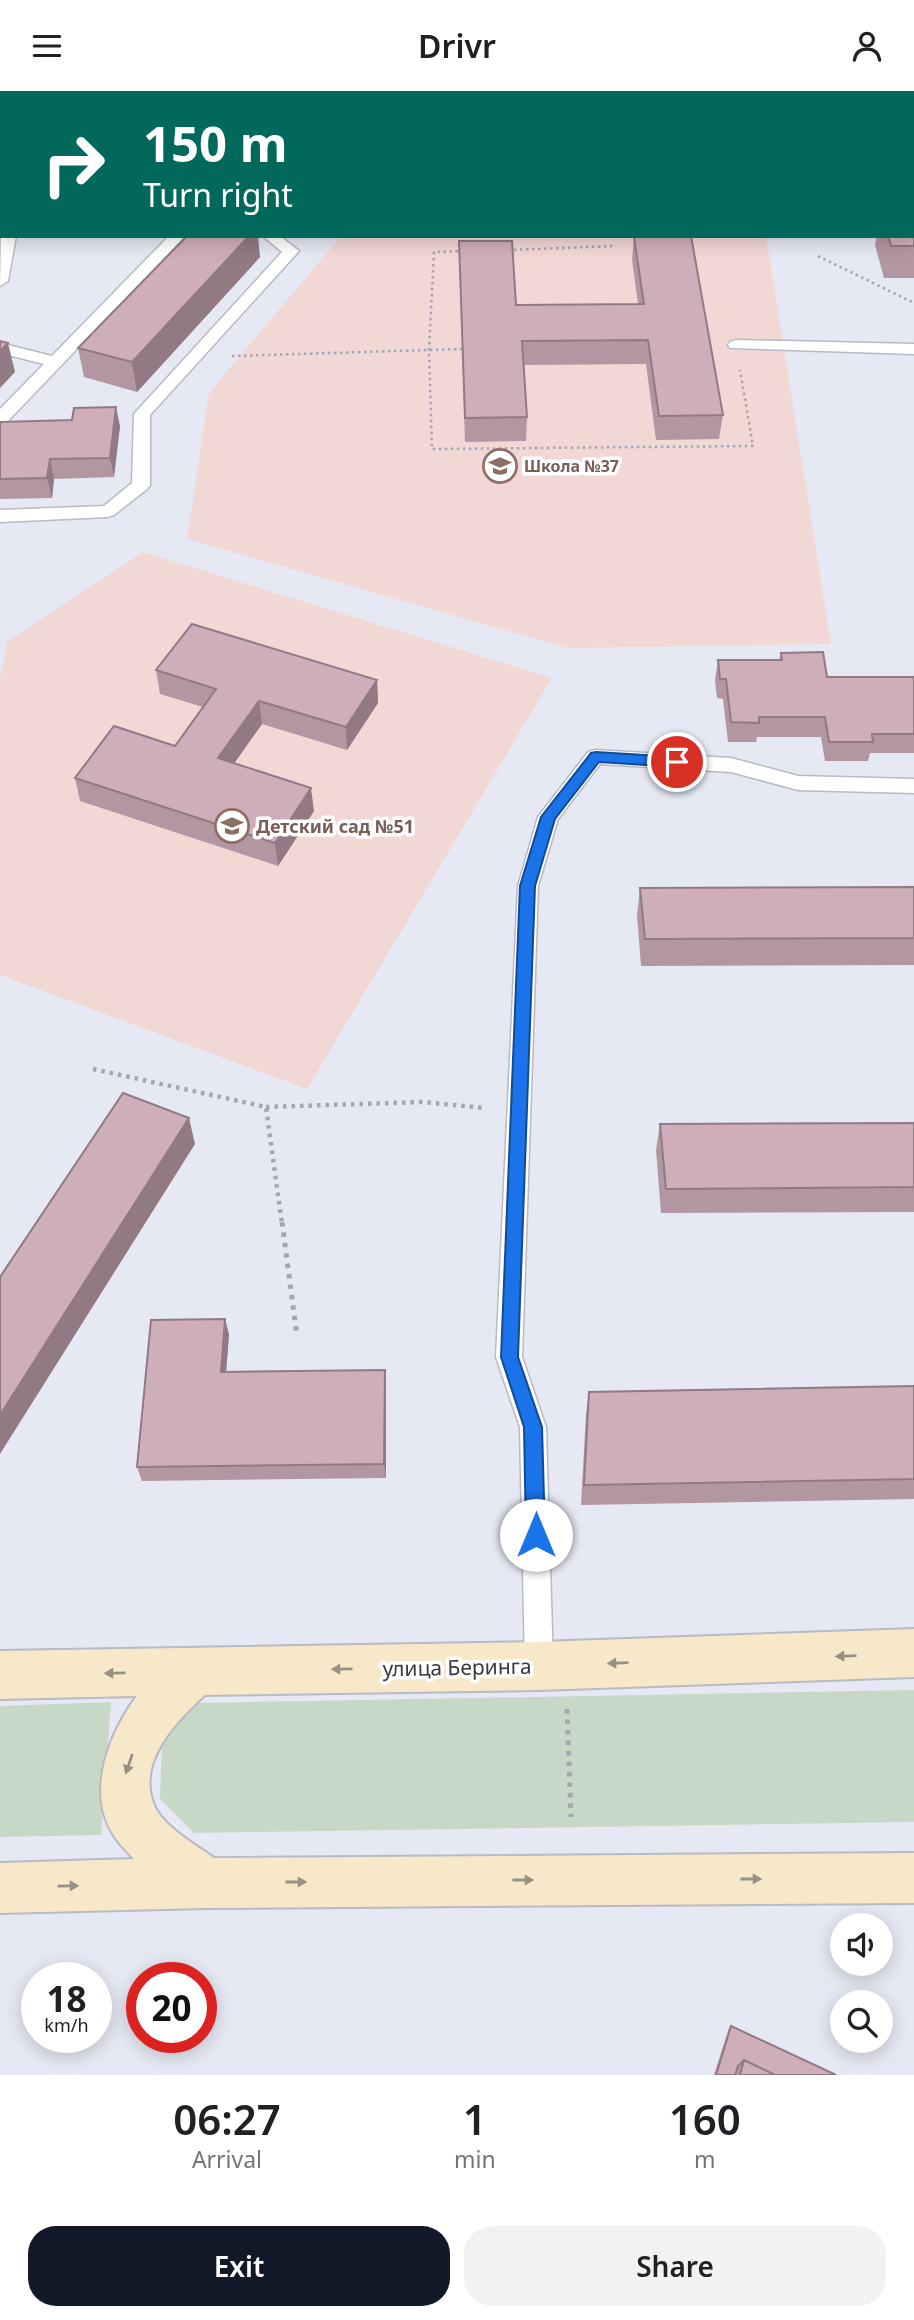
<!DOCTYPE html>
<html lang="en">
<head>
<meta charset="utf-8">
<style>
	body { margin:0; font-family:"Noto Sans",sans-serif; background:#f2f2f2; color:#202124; height:100vh; display:flex; flex-direction:column; font-size:26px; white-space:nowrap }
	* { box-sizing:border-box; margin:0 }
	p { font-size:23px; color:#757577 }
	.icon { flex:none; width:38px; height:38px; fill:none; stroke:currentColor; stroke-width:2; stroke-linecap:round; stroke-linejoin:round }
	.map { position:relative; height:1984px; overflow:hidden }
	.drawer { display:flex; flex-direction:column; background:#fff; flex:1 }
	.drawer>* { flex:none }
	.hud { position:absolute; left:0px; top:0px; width:915px; height:147px; box-shadow:0 4px 18px #0003; background:#00695c; color:#fff; overflow:hidden }
	.fabs { position:absolute; left:830px; top:1822px; display:grid; gap:14px }
	.fabs a { display:grid; place-items:center; width:63px; height:63px; border-radius:50%; background:#fff; box-shadow:0 4px 18px #0003; font-size:35px }
	.speed { position:absolute; left:21px; top:1871px; display:flex; gap:14px; font-size:35px; font-weight:700; text-align:center }
	.speed>* { display:grid; place-content:center; width:91px; height:91px; border-radius:50%; background:#fff; box-shadow:0 4px 18px #0003; line-height:1 }
	.speed small { font-size:18px; font-weight:400 }
	.speed .limit { border:10px solid #d22; background:#fff; color:#111 }
	.pin { position:absolute; display:grid; place-items:center; width:60px; height:60px; color:#fff; margin:-30px; border:4px solid #fff; border-radius:50%; box-shadow:0 2px 7px #0007 }
	.me { position:absolute; width:77px; margin:-38px; rotate:0deg; stroke-linejoin:round; filter:drop-shadow(0 0 5px #0008) }
	.turn { display:flex; align-items:center; gap:24px; height:147px; padding:0 28px; font-size:32px }
	.turn .icon { width:91px; height:91px; stroke-width:2.5 }
	.turn b { display:block; font-size:49px; line-height:60px }
	.eta { display:flex; justify-content:space-evenly; align-items:center; height:119px; text-align:center }
	.eta b { font-size:42px; font-weight:600; line-height:49px }
	.primary-button { display:flex; gap:14px; margin-top:auto; padding:14px 28px }
	.primary-button a { flex:1; height:80px; border-radius:28px; background:#111827; color:#fff; font-size:28px; font-weight:600; line-height:80px; text-align:center }
	.primary-button a+a { background:#f2f2f2; color:#202124 }
	header { display:flex; justify-content:space-between; align-items:center; height:91px; padding:0 28px; background:#fff; font-size:32px; font-weight:600 }
	.map>svg:first-child { display:block }
	.education { fill:#f2d8d4 }
	.green { fill:#c8d8c7 }
	.lines { fill:none; stroke-linecap:round; stroke-linejoin:round }
	.lane-casing { stroke:#b8bac4; stroke-width:3 }
	.secondary-casing { stroke:#b8bac4; stroke-width:4 }
	.path-far2 { stroke:#a5a6af; stroke-width:2.5; stroke-dasharray:2.5 3.5; stroke-linecap:butt }
	.path-far1 { stroke:#a5a6af; stroke-width:4.5; stroke-dasharray:3.5 5; stroke-linecap:butt }
	.path { stroke:#a5a6af; stroke-width:5; stroke-dasharray:4.5 6; stroke-linecap:butt }
	.lane { fill:#fff; fill-rule:evenodd }
	.secondary { fill:#f8e8ca; fill-rule:evenodd }
	.wall { fill:#b296a1 }
	.shaded-wall { fill:#917a83 }
	.building { fill:#cfaebb; stroke:#917a83; stroke-width:2 }
	.oneway { fill:#989084 }
	.route { fill:#1a73e8; stroke:#114b97; stroke-width:2 }
	.labels { text-anchor:middle; dominant-baseline:central; stroke-width:7; stroke-linejoin:round; paint-order:stroke }
	.far-education-label { font-size:16px; font-weight:bold; fill:#785e54; stroke:#fff; text-anchor:start }
	.education-label { font-size:18px; font-weight:bold; fill:#785e54; stroke:#fff; text-anchor:start }
	.near-street-label { font-size:21px; fill:#39393e; stroke:#fff }
</style>
</head>
<body>
<header><svg class="icon" aria-label="menu" viewBox="0 0 24 24"><path d="M4 6h16M4 12h16M4 18h16"/></svg>Drivr<svg class="icon" aria-label="person" viewBox="0 0 24 24"><circle cx="12" cy="8" r="4"/><path d="M4 21q1-7 8-7t8 7"/></svg></header>
<div class="map">
<svg width="914" height="1984" viewBox="0 0 914 1984">
	<rect width="100%" height="100%" fill="#e6e8f3"/>
	<!-- education -->
	<path class="education" d="M 341,145 L 766,145 L 831,553 L 567,557 L 187,448 L 209,302 Z
		M 143,461 L 552,587 L 307,998 L 0,884 L 0,587 L 7,551 Z"/>
	<!-- green -->
	<path class="green" d="M 914,1599 L 914,1731 L 194,1742 L 160,1708 L 162,1648 L 199,1612 Z
		M 111,1611 L 101,1744 L 0,1746 L 0,1615 Z"/>
	<g class="lines">
		<!-- lane casing -->
		<g class="lane-casing">
			<path id="lane" d="M 35,0 L 49,0 L 49,2 L 35,2 Z
				M 1,145 L 16,145 L 8,190 L 0,195 Z
				M 169,145 L 185,145 L 6,332 L 0,333 L 0,318 L 44,273 L 0,262 L 0,252 L 52,265 Z
				M 263,145 L 280,145 L 299,160 L 150,324 L 150,394 L 147,398 L 114,424 L 108,426 L 0,431 L 0,419 L 104,415 L 132,392 L 134,323 L 282,161 Z
				M 736,249 L 914,253 L 914,263 L 730,257 L 728,254 L 730,251 Z
				M 595,659 L 731,667 L 798,685 L 914,688 L 914,702 L 798,699 L 731,681 L 600,673 L 558,728 L 538,795 L 522,1266 L 546,1336 L 553,1575 L 549,1585 L 539,1589 L 529,1585 L 525,1575 L 520,1336 L 496,1266 L 518,795 L 538,726 L 588,661 Z"/>
		</g>
		<!-- secondary casing -->
		<g class="secondary-casing">
			<path id="secondary" d="M 914,1538 L 914,1586 L 539,1599 L 205,1604 C 176,1630 136,1671 154,1714 C 162,1735 196,1754 214,1767 L 914,1762 L 914,1812 L 207,1817 L 0,1822 L 0,1772 L 134,1768 C 127,1760 118,1752 113,1743 C 86,1700 110,1641 137,1605 L 0,1608 L 0,1560 L 539,1551 Z"/>
		</g>
		<!-- path-far2 -->
		<path class="path-far2" d="M 508,159 L 615,155
			M 464,160 L 434,161 L 429,259 L 432,358 L 753,355 L 740,279
			M 818,165 L 914,212
			M 232,265 L 462,258"/>
		<!-- path-far1 -->
		<path class="path-far1" d="M 93,978 L 266,1016 L 282,1133
			M 266,1016 L 422,1011 L 485,1017"/>
		<!-- path -->
		<path class="path" d="M 282,1131 L 297,1245
			M 567,1618 L 571,1726"/>
		<!-- lane -->
		<use href="#lane" class="lane"/>
		<!-- secondary -->
		<use href="#secondary" class="secondary"/>
	</g>
	<!-- wall -->
	<path class="wall" d="M 285,0 L 364,0 L 362,2 L 294,2 Z
		M 914,122 L 914,187 L 884,187 L 875,154 L 877,145 L 914,145 Z
		M 634,146 L 723,324 L 719,348 L 656,349 L 646,273 L 524,274 L 527,326 L 526,350 L 465,351 L 459,150 L 516,214 L 638,213 L 632,169 Z
		M 260,166 L 137,301 L 84,286 L 78,257 Z
		M 0,331 L 120,335 L 114,386 L 54,388 L 52,407 L 0,408 Z
		M 781,562 L 827,586 L 914,586 L 914,662 L 870,662 L 868,670 L 825,670 L 821,646 L 757,646 L 756,651 L 728,651 L 723,608 L 717,607 L 715,589 L 718,569 L 779,569 Z
		M 156,579 L 377,589 L 378,612 L 347,659 L 262,633 L 234,672 L 314,720 L 278,775 L 80,710 L 75,687 L 175,655 L 203,616 L 160,603 Z
		M 914,796 L 914,874 L 641,875 L 637,824 L 640,797 Z
		M 914,1032 L 914,1121 L 661,1122 L 656,1059 L 660,1033 Z
		M 229,1243 L 226,1281 L 385,1279 L 386,1294 L 386,1387 L 142,1390 L 137,1376 Z
		M 914,1295 L 914,1408 L 581,1414 L 586,1323 L 589,1301 Z
		M 731,1935 L 836,1984 L 714,1984 L 729,1937 Z"/>
	<!-- shaded-wall -->
	<path class="shaded-wall" d="M 0,0 L 27,0 L 28,2 L 2,2 L 2,30 L 0,31 Z
		M 258,0 L 282,0 L 281,2 L 256,2 Z
		M 351,0 L 364,0 L 362,2 L 351,2 Z
		M 249,145 L 258,145 L 260,166 L 137,301 L 132,271 Z
		M 8,252 L 15,281 L 0,297 L 0,260 Z
		M 116,316 L 120,335 L 114,386 L 110,367 Z
		M 50,368 L 54,388 L 52,407 L 47,387 Z
		M 377,589 L 378,612 L 347,659 L 346,636 Z
		M 259,610 L 262,633 L 221,691 L 218,667 Z
		M 311,697 L 314,720 L 278,775 L 275,752 Z
		M 189,1027 L 195,1053 L 0,1363 L 0,1324 Z
		M 225,1228 L 229,1243 L 225,1296 L 221,1281 Z
		M 385,1279 L 386,1294 L 386,1387 L 384,1373 Z"/>
	<!-- building -->
	<path class="building" d="M 179,0 L 258,0 L 256,2 L 177,2 Z
		M 914,122 L 914,155 L 891,155 L 888,145 L 914,145 Z
		M 187,145 L 249,145 L 132,271 L 78,257 Z
		M 691,145 L 723,324 L 659,325 L 648,249 L 522,250 L 527,326 L 465,327 L 459,150 L 512,150 L 516,214 L 644,213 L 634,146 Z
		M 0,250 L 8,252 L 0,260 Z
		M 116,316 L 110,367 L 50,368 L 47,387 L 0,388 L 0,331 L 72,329 L 74,317 Z
		M 192,533 L 377,589 L 346,636 L 259,610 L 218,667 L 311,697 L 275,752 L 75,687 L 114,635 L 175,655 L 216,598 L 156,579 Z
		M 823,561 L 827,586 L 914,586 L 914,643 L 872,643 L 873,651 L 829,651 L 825,626 L 759,626 L 759,632 L 731,631 L 726,588 L 720,588 L 718,569 L 782,569 L 781,562 Z
		M 914,796 L 914,847 L 645,848 L 640,797 Z
		M 123,1002 L 189,1027 L 0,1324 L 0,1186 Z
		M 914,1032 L 914,1096 L 666,1098 L 660,1033 Z
		M 225,1228 L 221,1281 L 385,1279 L 384,1373 L 137,1376 L 151,1229 Z
		M 914,1295 L 914,1388 L 584,1394 L 589,1301 Z
		M 731,1935 L 836,1984 L 775,1984 L 744,1969 L 738,1975 L 735,1984 L 716,1984 Z
		M 744,1969 L 775,1984 L 740,1984 Z"/>
	<!-- one-way arrows -->
	<defs><path id="oneway-solid" d="M-6-.8H1V-3.2L6.5 0L1 3.2V.8H-6Z" transform="scale(1.75)"/></defs>
	<g class="oneway">
		<use href="#oneway-solid" transform="translate(846 1565) rotate(178)"/>
		<use href="#oneway-solid" transform="translate(618 1572) rotate(178)"/>
		<use href="#oneway-solid" transform="translate(342 1578) rotate(179)"/>
		<use href="#oneway-solid" transform="translate(115 1582) rotate(179)"/>
		<use href="#oneway-solid" transform="translate(129 1673) rotate(109)"/>
		<use href="#oneway-solid" transform="translate(751 1788)"/>
		<use href="#oneway-solid" transform="translate(523 1789)"/>
		<use href="#oneway-solid" transform="translate(296 1791)"/>
		<use href="#oneway-solid" transform="translate(68 1795) rotate(-1)"/>
	</g>
	<!-- route -->
	<path class="route" d="M 596,661 L 677,666 L 684,671 L 677,676 L 599,671 L 555,728 L 535,795 L 518,1266 L 542,1336 L 545,1444 L 542,1451 L 536,1453 L 529,1451 L 526,1444 L 524,1336 L 501,1266 L 520,795 L 541,726 L 591,662 Z"/>
	<!-- icons -->
	<defs>
		<g id="school-ring" transform="scale(1.75)"><circle r="9.5" fill="#fff" stroke="#8d6e63" stroke-width="1.5"/><path d="M0-5L7-2L0 1L-7-2ZM-4 1L0 2.5L4 1V4Q0 6-4 4Z" fill="#8d6e63"/></g>
	</defs>
	<g fill-rule="evenodd">
		<use href="#school-ring" x="500" y="375"/>
		<use href="#school-ring" x="232" y="735"/>
	</g>
	<g class="labels">
		<!-- far-education labels -->
		<g class="far-education-label">
			<text x="524" y="375">Школа №37</text>
		</g>
		<!-- education labels -->
		<g class="education-label">
			<text x="256" y="735">Детский сад №51</text>
		</g>
		<!-- near-street labels -->
		<g class="near-street-label">
			<text transform="translate(457 1576) rotate(-1)">улица Беринга</text>
		</g>
	</g>
</svg>
<div class="fabs">
<a><svg class="icon" aria-label="sound" viewBox="0 0 24 24"><path d="M4 9h4l5-4v14l-5-4H4zM17 9q2 3 0 6"/></svg></a>
<a><svg class="icon" aria-label="search" viewBox="0 0 24 24"><circle cx="10" cy="10" r="6"/><path d="M15 15l6 6"/></svg></a>
</div>
<div class="speed"><div>18<small>km/h</small></div><div class="limit">20</div></div>
<div class="pin" style="left:677px;top:671px;background:#d93025"><svg class="icon" aria-label="arrive" viewBox="0 0 24 24"><path d="M6 21V4h12l-3 4 3 4H6"/></svg></div>
<svg class="me" style="left:536px;top:1444px" viewBox="-20 -20 40 40"><circle r="19" fill="#fff"/><path d="M0-13L10 11 0 6-10 11z" fill="#1a73e8"/></svg>
<div class="hud">
<div class="turn"><svg class="icon" aria-label="right" viewBox="0 0 24 24"><path d="M7 20v-9h11M14 6l5 5-5 5"/></svg><div><b>150 m</b>Turn right</div></div>
</div>
</div>
<section class="drawer">
<div class="eta">
<div><b>06:27</b><p>Arrival</p></div>
<div><b>1</b><p>min</p></div>
<div><b>160</b><p>m</p></div>
</div>
<div class="primary-button"><a>Exit</a><a>Share</a></div>
</section>
</body>
</html>
